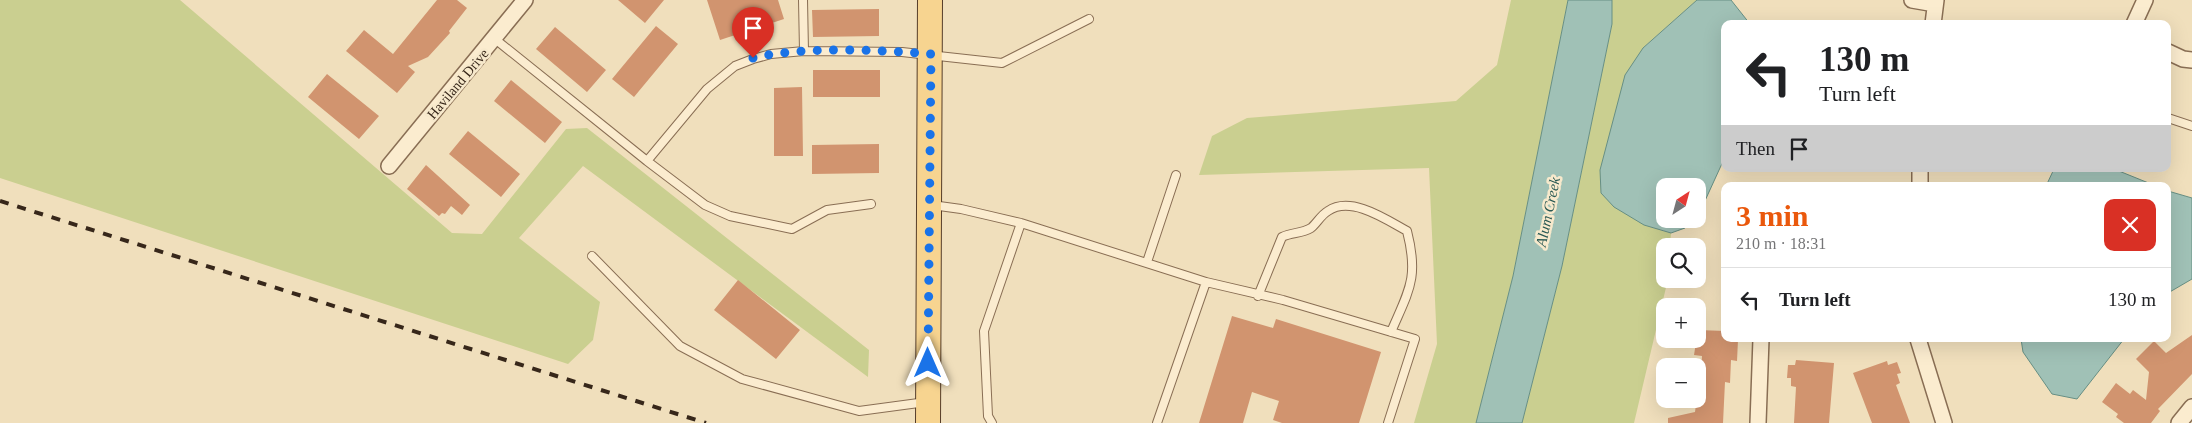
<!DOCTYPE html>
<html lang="en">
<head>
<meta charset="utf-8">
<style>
	body { margin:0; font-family:Georgia,serif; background:#f6f6f6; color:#202124; height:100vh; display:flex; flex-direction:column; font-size:19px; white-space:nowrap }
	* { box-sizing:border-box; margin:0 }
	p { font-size:16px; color:#757577 }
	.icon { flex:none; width:28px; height:28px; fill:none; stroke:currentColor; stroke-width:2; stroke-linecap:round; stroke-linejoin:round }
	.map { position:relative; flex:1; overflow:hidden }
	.panel { position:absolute; left:1721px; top:182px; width:450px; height:160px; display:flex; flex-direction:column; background:#fff; border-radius:10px; box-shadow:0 5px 20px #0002 }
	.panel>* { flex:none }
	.top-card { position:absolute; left:1721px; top:20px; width:450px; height:152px; border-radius:10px; box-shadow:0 5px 20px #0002; background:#fff; color:#202124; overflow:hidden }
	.needle { width:32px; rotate:36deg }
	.buttons { position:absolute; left:1656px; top:178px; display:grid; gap:10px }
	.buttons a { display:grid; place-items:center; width:50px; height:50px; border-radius:10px; background:#fff; box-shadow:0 5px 20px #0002; font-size:25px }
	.pin { position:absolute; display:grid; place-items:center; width:42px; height:42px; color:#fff; margin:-51px -21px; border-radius:50% 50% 50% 0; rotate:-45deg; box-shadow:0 0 5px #0007 }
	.pin .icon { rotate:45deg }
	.me { position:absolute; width:55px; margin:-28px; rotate:0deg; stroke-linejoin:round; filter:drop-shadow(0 0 4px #0008) }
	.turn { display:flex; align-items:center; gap:18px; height:105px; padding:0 15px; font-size:22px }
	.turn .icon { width:65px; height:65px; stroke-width:2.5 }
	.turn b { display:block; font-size:35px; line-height:42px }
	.then { display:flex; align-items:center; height:48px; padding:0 15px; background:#0003; gap:10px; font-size:19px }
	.round { display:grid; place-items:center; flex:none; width:52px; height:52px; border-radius:10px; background:#f6f6f6 }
	.overview { display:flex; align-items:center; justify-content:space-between; height:85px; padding:0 15px }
	h1 { font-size:30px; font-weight:700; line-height:38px; color:#ea580c }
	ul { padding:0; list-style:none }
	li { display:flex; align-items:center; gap:15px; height:65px; padding:0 15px; border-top:1px solid #e0e0e0 }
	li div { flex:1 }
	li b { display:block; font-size:19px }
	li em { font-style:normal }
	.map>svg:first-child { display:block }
	.green { fill:#cacf90 }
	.water { fill:#a0c1b6; stroke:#678f84 }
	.building { fill:#d1946f }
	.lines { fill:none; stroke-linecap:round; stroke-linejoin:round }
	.lane-casing { stroke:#896e54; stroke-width:10 }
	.street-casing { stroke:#896e54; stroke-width:18 }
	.primary-casing { stroke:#563d29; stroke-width:26 }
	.lane { stroke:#fbeccf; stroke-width:8 }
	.street { stroke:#fbeccf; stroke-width:15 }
	.primary { stroke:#f7d490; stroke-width:24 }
	.rail { stroke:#37271a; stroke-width:4; stroke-dasharray:9 9; stroke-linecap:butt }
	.route { stroke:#1a73e8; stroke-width:9; stroke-dasharray:0 16.2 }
	.labels { text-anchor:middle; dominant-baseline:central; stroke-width:5; stroke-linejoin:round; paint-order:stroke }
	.street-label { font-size:14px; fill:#37271a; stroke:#f7e9cc }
	.water-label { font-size:15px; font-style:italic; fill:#285853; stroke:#f7e9cc }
</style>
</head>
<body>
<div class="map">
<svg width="2192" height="423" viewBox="0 0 2192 423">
	<rect width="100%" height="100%" fill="#f0dfbc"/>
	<!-- green -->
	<path class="green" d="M 0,0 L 180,0 L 452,233 L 482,234 L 566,129 L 587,128 L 869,350 L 868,377 L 583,166 L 519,238 L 600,302 L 593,340 L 568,364 L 0,178 Z
		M 1511,0 L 1568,0 L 1513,276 L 1476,423 L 1414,423 L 1437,344 L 1429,168 L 1199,175 L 1212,136 L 1247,118 L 1456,101 L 1497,65 Z
		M 1612,0 L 1697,0 L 1643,48 L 1644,225 L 1671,233 L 1670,246 L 1665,246 L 1665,279 L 1668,279 L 1634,423 L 1522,423 L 1562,266 L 1612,24 Z"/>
	<!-- water -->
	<path class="water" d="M 1568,0 L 1612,0 L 1612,24 L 1562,266 L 1522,423 L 1476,423 L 1513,276 Z
		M 1697,0 L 1731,0 L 1750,24 L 1725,24 L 1725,157 L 1698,216 L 1698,186 L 1665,186 L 1665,219 L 1694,219 L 1685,228 L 1671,233 L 1644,225 L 1614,207 L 1601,193 L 1600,170 L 1625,75 L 1643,48 Z
		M 2054,169 L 2114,169 L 2156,186 L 2046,186 Z
		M 2168,191 L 2192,198 L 2192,279 L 2168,293 Z
		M 2021,339 L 2124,339 L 2077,399 L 2052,394 L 2023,352 Z"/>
	<!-- building -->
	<path class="building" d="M 437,0 L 457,0 L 467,8 L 449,31 L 450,33 L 428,57 L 408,66 L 415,72 L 397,93 L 346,51 L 364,30 L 393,54 Z
		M 618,0 L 664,0 L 645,23 Z
		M 707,0 L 778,0 L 784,19 L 720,40 Z
		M 879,9 L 879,36 L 813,37 L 812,10 Z
		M 656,26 L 678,44 L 634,97 L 612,79 Z
		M 555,27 L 606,70 L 587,92 L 536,49 Z
		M 813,70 L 880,70 L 880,97 L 813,97 Z
		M 327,74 L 379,116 L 359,139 L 308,97 Z
		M 511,80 L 562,122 L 545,143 L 494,101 Z
		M 802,87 L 803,156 L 774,156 L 774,88 Z
		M 468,131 L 520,174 L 501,197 L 449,154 Z
		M 879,144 L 879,173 L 812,174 L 812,145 Z
		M 426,165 L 470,205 L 462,215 L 451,206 L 445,214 L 442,213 L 439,216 L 407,189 Z
		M 738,280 L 800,330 L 776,359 L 714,310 Z
		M 1232,316 L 1273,328 L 1276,319 L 1381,352 L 1359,423 L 1282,423 L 1273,420 L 1279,401 L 1252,392 L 1243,423 L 1199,423 Z
		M 1698,330 L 1725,331 L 1725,339 L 1738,340 L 1737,361 L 1731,360 L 1730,383 L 1725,382 L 1723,423 L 1668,423 L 1668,418 L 1695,412 L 1698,389 L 1700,389 L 1702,356 L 1694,355 Z
		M 2192,335 L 2192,374 L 2158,409 L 2160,411 L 2151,423 L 2124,423 L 2116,417 L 2118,414 L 2102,402 L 2116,383 L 2130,394 L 2133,390 L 2146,400 L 2149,372 L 2136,359 L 2154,341 L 2166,353 Z
		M 1796,360 L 1834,363 L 1829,423 L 1794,423 L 1796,387 L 1791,386 L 1791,378 L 1787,378 L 1788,365 L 1795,365 Z
		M 1887,361 L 1888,365 L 1897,362 L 1901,373 L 1897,374 L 1900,383 L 1896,385 L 1910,423 L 1872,423 L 1853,373 Z"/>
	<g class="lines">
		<!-- lane casing -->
		<g class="lane-casing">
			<path id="lane" d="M 803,0 L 804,51
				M 495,39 L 647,161 L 705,205 L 730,216 L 792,229 L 827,210 L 871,204
				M 2168,118 L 2192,126
				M 647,161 L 707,89 L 735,66 L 753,59 L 771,54 L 804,51 L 902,52 L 1002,63 L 1089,19
				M 932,205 L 961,209 L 1021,223 L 1206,282 L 1283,300 L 1415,339 L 1388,423
				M 592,256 L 680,346 L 742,379 L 859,411 L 926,402
				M 1147,262 L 1176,175
				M 1258,296 L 1282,237 C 1292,232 1301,234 1311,228 C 1317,223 1321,215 1328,211 C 1351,195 1387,220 1407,231 C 1419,278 1409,290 1391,332
				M 992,423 L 988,416 L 984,331 L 1021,223
				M 1157,423 L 1206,282"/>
		</g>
		<!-- street casing -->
		<g class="street-casing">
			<path id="street" d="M 1912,0 L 1935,4
				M 1933,24 L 1936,0
				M 2134,24 L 2145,0
				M 2168,52 L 2183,59 L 2192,60
				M 389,166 L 525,0
				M 1920,186 L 1920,169
				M 1918,339 L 1944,423
				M 1758,423 L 1761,339
				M 2179,423 L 2192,407"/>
		</g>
		<!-- primary casing -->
		<g class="primary-casing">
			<path id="primary" d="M 928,423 L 930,0"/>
		</g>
		<!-- lane -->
		<use href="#lane" class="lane"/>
		<!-- street -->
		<use href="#street" class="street"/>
		<!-- primary -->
		<use href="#primary" class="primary"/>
		<!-- rail -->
		<path class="rail" d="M 0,201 L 706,423"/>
	</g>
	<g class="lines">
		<!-- route -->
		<path class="route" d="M 753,58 C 803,46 879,50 931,54 L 928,363"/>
	</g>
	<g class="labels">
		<!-- street labels -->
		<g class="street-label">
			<text transform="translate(458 84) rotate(-50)">Haviland Drive</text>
		</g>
		<!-- water labels -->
		<g class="water-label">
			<text transform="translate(1548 212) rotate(-78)">Alum Creek</text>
		</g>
	</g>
</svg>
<div class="buttons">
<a><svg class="needle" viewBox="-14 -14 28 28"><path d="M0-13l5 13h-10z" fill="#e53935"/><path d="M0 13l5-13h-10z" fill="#757577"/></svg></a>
<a><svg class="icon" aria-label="search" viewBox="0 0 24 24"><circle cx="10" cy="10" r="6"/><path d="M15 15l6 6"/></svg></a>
<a>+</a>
<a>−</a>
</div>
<div class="pin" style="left:753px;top:58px;background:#d93025"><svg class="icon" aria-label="arrive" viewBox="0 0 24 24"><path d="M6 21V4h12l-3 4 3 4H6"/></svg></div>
<svg class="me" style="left:928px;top:363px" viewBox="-20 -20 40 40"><path d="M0-17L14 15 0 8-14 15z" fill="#1a73e8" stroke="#fff" stroke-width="4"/></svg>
<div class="top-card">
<div class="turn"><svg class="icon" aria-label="left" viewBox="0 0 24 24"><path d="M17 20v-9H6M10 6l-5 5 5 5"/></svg><div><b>130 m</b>Turn left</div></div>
<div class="then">Then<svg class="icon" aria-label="arrive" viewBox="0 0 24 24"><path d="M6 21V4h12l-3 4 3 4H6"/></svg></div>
</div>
<section class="panel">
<div class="overview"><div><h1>3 min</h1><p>210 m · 18:31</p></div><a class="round" style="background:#d93025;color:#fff"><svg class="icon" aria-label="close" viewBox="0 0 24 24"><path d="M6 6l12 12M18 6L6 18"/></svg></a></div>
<ul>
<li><svg class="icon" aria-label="left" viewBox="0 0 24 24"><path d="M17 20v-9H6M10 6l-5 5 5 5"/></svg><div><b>Turn left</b></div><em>130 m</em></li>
</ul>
</section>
</div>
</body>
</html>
